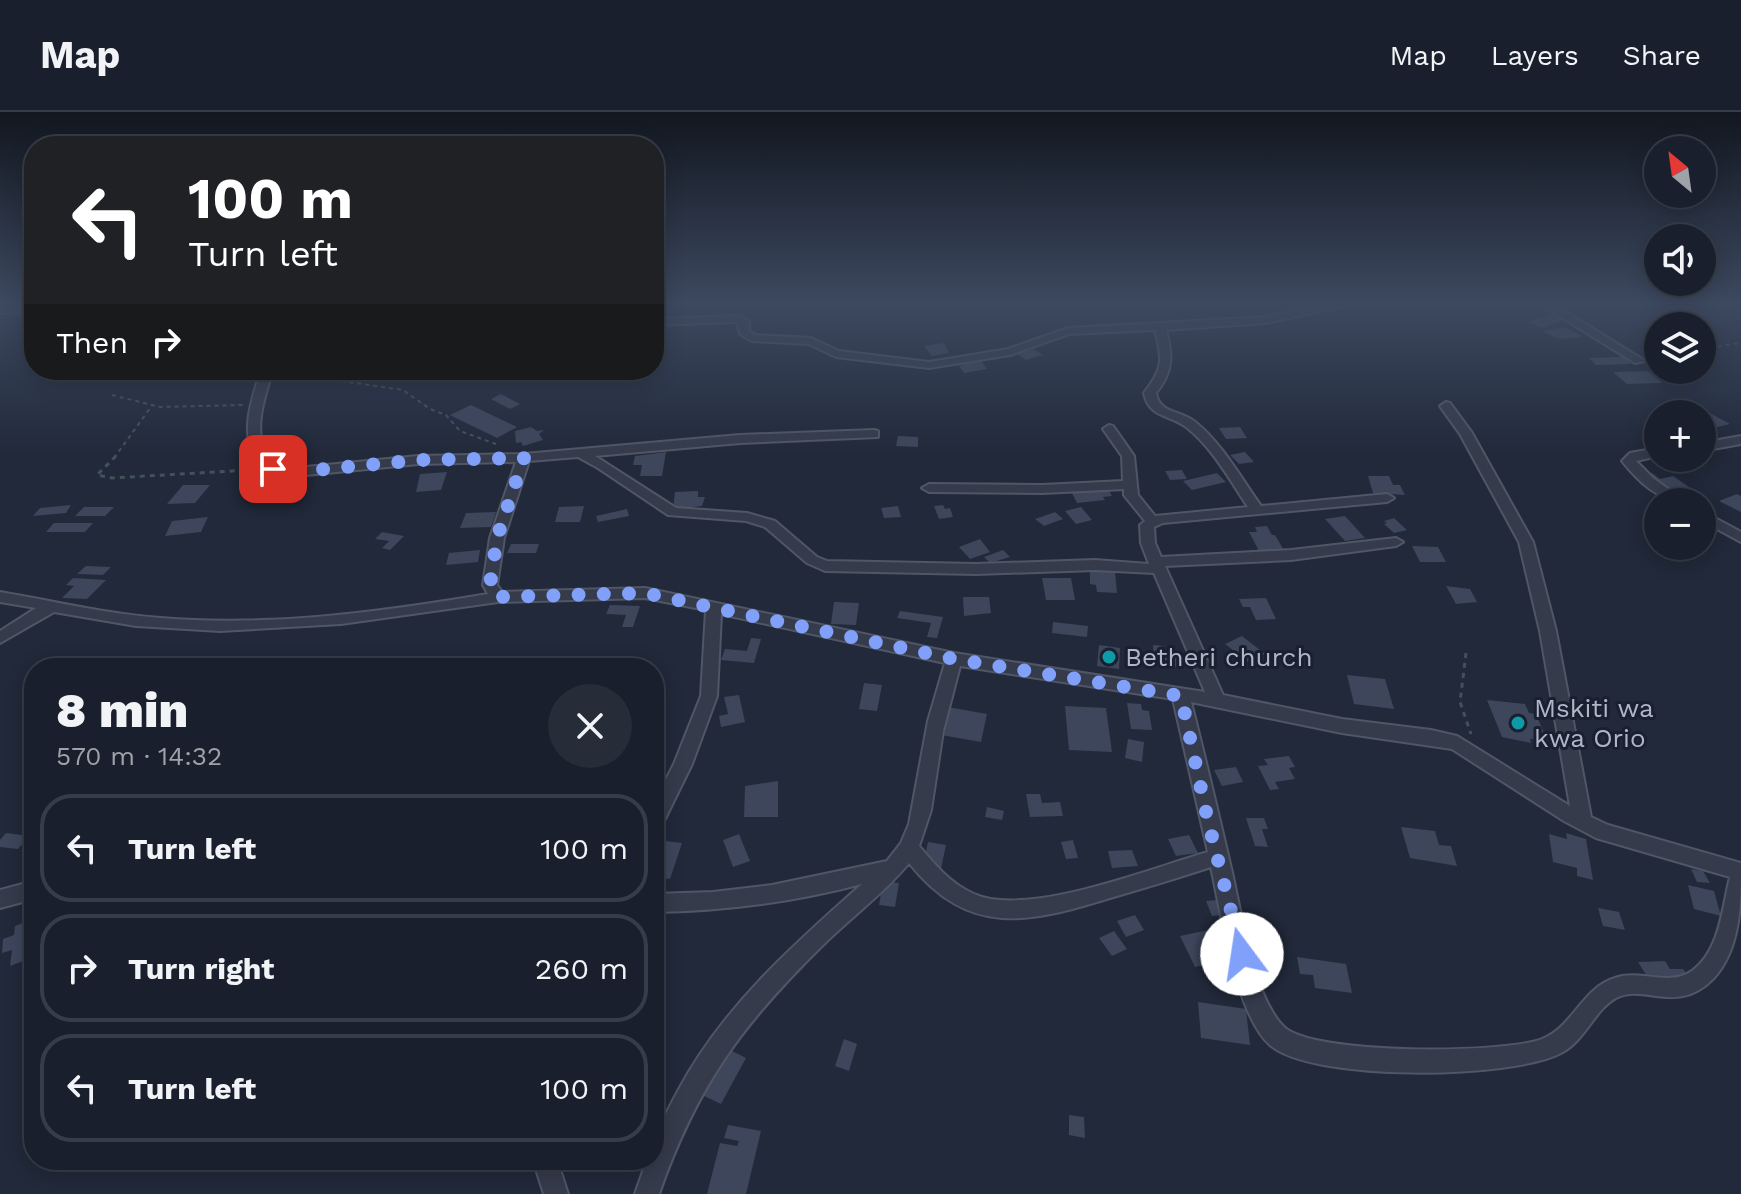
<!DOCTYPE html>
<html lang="en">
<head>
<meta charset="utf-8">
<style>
	body { margin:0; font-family:"Work Sans",sans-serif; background:#262c38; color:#f1f3f6; height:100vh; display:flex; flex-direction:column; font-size:30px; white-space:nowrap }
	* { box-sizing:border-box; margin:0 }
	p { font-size:26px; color:#9fa2a9 }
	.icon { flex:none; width:44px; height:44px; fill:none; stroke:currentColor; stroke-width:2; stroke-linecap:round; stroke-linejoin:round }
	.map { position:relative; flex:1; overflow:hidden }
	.details { position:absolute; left:24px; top:546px; width:640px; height:512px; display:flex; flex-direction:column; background:#191f2c; border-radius:32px; box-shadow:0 4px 20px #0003,0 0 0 2px #373d48 }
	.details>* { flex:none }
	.hud { position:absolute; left:24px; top:24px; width:640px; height:244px; border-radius:32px; box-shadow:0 4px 20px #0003,0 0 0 2px #373d48; background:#202124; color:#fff; overflow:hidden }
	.needle { width:52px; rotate:331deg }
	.buttons { position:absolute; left:1644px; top:24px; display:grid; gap:16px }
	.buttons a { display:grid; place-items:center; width:72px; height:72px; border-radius:50%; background:#191f2c; box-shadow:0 4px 20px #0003,0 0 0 2px #373d48; font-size:40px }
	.pin { position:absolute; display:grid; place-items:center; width:68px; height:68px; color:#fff; margin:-34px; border-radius:16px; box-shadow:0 4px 12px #0006 }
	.me { position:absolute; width:88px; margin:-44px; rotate:346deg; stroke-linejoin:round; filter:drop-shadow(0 0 6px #0008) }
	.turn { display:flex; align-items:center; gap:28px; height:168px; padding:0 32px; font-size:36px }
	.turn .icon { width:104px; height:104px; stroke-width:2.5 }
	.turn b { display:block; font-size:56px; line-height:68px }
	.then { display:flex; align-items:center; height:76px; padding:0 32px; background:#0003; gap:16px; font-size:30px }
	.round { display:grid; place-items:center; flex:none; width:84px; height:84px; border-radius:42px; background:#262c38 }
	.summary { display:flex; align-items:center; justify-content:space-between; height:136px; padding:0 32px }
	h1 { font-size:48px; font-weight:800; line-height:60px }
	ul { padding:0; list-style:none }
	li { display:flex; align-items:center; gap:24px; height:108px; margin:0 16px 12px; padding:0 16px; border:4px solid #373d48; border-radius:32px }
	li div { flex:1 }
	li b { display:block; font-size:30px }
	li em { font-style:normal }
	header { display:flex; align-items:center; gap:48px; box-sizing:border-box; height:112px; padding:0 40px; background:#191f2c; border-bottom:2px solid #373d48 }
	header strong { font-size:38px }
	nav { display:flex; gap:44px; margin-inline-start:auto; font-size:28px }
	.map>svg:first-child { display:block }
	.building { fill:#3d465b }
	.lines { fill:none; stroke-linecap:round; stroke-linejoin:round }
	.minor-casing { stroke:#505665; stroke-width:4 }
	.path-far1 { stroke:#415359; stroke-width:2; stroke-dasharray:4 4; stroke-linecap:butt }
	.path { stroke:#415359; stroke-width:3; stroke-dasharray:5 5; stroke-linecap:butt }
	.minor { fill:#353b4b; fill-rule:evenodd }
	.route { stroke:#81a0fa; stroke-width:14; stroke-dasharray:0 25.2 }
	.culture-dot { fill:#0f9aa8; stroke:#1a202f; stroke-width:3 }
	.labels { text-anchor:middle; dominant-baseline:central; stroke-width:6; stroke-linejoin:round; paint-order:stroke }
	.poi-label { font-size:26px; fill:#b0b6c7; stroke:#1a202f; text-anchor:start }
</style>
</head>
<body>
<header>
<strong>Map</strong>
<nav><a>Map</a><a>Layers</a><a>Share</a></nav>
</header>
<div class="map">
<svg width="1741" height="1082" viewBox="0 0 1741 1082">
	<rect width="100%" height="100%" fill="#21293a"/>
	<!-- building -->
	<path class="building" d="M 1552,202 L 1565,208 L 1541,216 L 1528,210 Z
		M 1565,215 L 1583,225 L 1559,227 L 1542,219 Z
		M 944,231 L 949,241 L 932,244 L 924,234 Z
		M 1034,237 L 1043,243 L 1026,248 L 1017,242 Z
		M 1623,245 L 1631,252 L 1596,253 L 1589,246 Z
		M 980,248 L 987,257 L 964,261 L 959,254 Z
		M 1660,258 L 1670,258 L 1682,265 L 1671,269 L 1653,260 Z
		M 1648,259 L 1662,271 L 1627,272 L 1613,260 Z
		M 501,282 L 520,292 L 510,297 L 491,287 Z
		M 1693,292 L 1730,312 L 1717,315 L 1702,307 L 1702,302 L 1692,302 L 1681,296 Z
		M 471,293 L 517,315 L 497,326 L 450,303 Z
		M 531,315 L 537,319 L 544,318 L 539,322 L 543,328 L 523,334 L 521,330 L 516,331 L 515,319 Z
		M 1240,315 L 1247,326 L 1226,327 L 1219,316 Z
		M 898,324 L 918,325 L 918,335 L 896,334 Z
		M 666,340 L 662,364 L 640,364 L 642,353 L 633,353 L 635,344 Z
		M 1245,340 L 1254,350 L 1239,352 L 1230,343 Z
		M 1182,358 L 1187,367 L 1170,368 L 1165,359 Z
		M 447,360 L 441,378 L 416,380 L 420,362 Z
		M 1217,361 L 1226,370 L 1192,378 L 1183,369 Z
		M 1652,361 L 1660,367 L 1673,364 L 1696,380 L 1672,385 L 1642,363 Z
		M 1368,364 L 1389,364 L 1393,373 L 1400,373 L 1405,383 L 1373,381 Z
		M 183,373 L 210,373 L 195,391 L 167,392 Z
		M 1107,375 L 1112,384 L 1103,385 L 1105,388 L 1077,391 L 1071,379 Z
		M 698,379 L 698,385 L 705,385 L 702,394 L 673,397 L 675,380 Z
		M 1737,382 L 1741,384 L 1741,400 L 1719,389 Z
		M 71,393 L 66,401 L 33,404 L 40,396 Z
		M 943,393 L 945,397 L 950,396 L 953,405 L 939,407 L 934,394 Z
		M 584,394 L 580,410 L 555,410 L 559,395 Z
		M 898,394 L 901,405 L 884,406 L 881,396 Z
		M 84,395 L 114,395 L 105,404 L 75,404 Z
		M 1081,395 L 1092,408 L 1076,412 L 1065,399 Z
		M 627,397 L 629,404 L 598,410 L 596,404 Z
		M 496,400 L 491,415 L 460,416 L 466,401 Z
		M 1055,400 L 1063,407 L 1044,414 L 1035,407 Z
		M 1345,404 L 1365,426 L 1345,429 L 1325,407 Z
		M 208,405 L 201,420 L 165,424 L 172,409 Z
		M 1394,406 L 1407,418 L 1394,421 L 1384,412 L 1387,411 L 1384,409 Z
		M 54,411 L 93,411 L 85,420 L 46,420 Z
		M 1267,414 L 1272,423 L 1275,423 L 1285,440 L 1260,441 L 1249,420 L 1257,420 L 1255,415 Z
		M 382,420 L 404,424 L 390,438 L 382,436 L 389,429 L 375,427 Z
		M 980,427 L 990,440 L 970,447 L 959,435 Z
		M 511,432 L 539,432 L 536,441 L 507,441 Z
		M 1412,434 L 1438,435 L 1446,450 L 1420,450 Z
		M 480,438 L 478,450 L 446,453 L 449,441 Z
		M 1003,438 L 1010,445 L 990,451 L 984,445 Z
		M 86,454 L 111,455 L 103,463 L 77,462 Z
		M 1090,457 L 1115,459 L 1117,481 L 1097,480 L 1096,473 L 1090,472 Z
		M 73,466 L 106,468 L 87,487 L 62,486 L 74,474 L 66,473 Z
		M 1042,466 L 1071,466 L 1075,488 L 1046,488 Z
		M 1446,474 L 1470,477 L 1477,490 L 1456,492 Z
		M 963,485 L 989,485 L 991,501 L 964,504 Z
		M 1266,486 L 1276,507 L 1256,508 L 1250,495 L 1243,495 L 1239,487 Z
		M 834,490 L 859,491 L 856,513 L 831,512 Z
		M 610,493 L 640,494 L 633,515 L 622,515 L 626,503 L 606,502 Z
		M 900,499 L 943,505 L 937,526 L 927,525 L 931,511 L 897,506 Z
		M 1053,510 L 1088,514 L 1087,525 L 1052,521 Z
		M 1242,524 L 1265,542 L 1248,550 L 1225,532 Z
		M 751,526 L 761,527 L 754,551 L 721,548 L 725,537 L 747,539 Z
		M 1099,533 L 1120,536 L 1119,557 L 1097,554 Z
		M 1153,533 L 1164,534 L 1165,541 L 1178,542 L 1179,555 L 1154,553 Z
		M 1347,563 L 1385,567 L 1394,597 L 1354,592 Z
		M 864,571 L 882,573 L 877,599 L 859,597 Z
		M 739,583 L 745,610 L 721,615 L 719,604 L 728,602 L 724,585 Z
		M 1487,588 L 1525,592 L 1529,601 L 1536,602 L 1544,621 L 1538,620 L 1542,628 L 1530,627 L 1531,631 L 1502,625 Z
		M 1127,591 L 1141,592 L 1142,598 L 1149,599 L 1152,618 L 1131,617 Z
		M 1065,594 L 1106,596 L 1112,640 L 1069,638 Z
		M 948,595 L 987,602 L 981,630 L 941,623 Z
		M 654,623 L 663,623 L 655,658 L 654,658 Z
		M 1128,627 L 1144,630 L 1142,650 L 1125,646 Z
		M 1289,644 L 1295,655 L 1289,656 L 1295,667 L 1275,670 L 1279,677 L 1270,678 L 1258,654 L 1268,653 L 1264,647 Z
		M 1236,655 L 1243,670 L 1222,674 L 1214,658 Z
		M 778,669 L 778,705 L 744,705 L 745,674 Z
		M 1026,682 L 1040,682 L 1042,691 L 1060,690 L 1063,704 L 1030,705 Z
		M 987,695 L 1004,699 L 1002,708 L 985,705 Z
		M 1246,706 L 1264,706 L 1268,717 L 1262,717 L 1268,735 L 1255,734 Z
		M 1401,715 L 1435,719 L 1439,733 L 1451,734 L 1457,754 L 1410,746 Z
		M 6,721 L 29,724 L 18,737 L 0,735 L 0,728 Z
		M 1566,721 L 1586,727 L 1593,768 L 1577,764 L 1577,756 L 1553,750 L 1549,722 L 1567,727 Z
		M 739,722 L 750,749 L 733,755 L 723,728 Z
		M 1189,723 L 1198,741 L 1176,744 L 1168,727 Z
		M 1073,728 L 1078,746 L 1066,747 L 1061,730 Z
		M 665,729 L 682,731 L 670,767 L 654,765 Z
		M 928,730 L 946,733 L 941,757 L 923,753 Z
		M 1132,738 L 1138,754 L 1112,756 L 1108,739 Z
		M 1691,757 L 1703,759 L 1710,771 L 1697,770 Z
		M 883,769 L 899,771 L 895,795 L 879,793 Z
		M 1688,773 L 1714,779 L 1721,804 L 1694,797 Z
		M 1216,788 L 1222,803 L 1212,804 L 1206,789 Z
		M 1598,796 L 1619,800 L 1625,818 L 1603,814 Z
		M 1135,803 L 1144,818 L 1126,825 L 1117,809 Z
		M 34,807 L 34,845 L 10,854 L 12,838 L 2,841 L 3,827 L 14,823 L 15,814 Z
		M 1208,818 L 1215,832 L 1222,831 L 1231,847 L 1195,855 L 1180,824 Z
		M 1114,819 L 1127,837 L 1112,844 L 1099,826 Z
		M 1297,845 L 1346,852 L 1352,881 L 1315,876 L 1313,863 L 1300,862 Z
		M 1665,849 L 1670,857 L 1683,857 L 1689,865 L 1648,866 L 1638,850 Z
		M 1198,890 L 1246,897 L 1250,933 L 1201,926 Z
		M 844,927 L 857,932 L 849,959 L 835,954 Z
		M 724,935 L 746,946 L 721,992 L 702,983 Z
		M 1069,1003 L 1084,1005 L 1085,1026 L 1069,1023 Z
		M 728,1013 L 761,1019 L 746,1082 L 707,1082 L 720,1031 L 737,1034 L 739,1029 L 724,1026 Z"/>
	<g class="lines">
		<!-- minor casing -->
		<g class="minor-casing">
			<path id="minor" d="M 1342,190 L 1366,190 L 1265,211 L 1166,218 C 1173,244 1173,260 1156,281 C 1160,302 1179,298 1194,309 C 1222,331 1241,366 1261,394 L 1387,382 L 1394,386 L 1387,390 L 1163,411 L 1154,415 L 1155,431 L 1161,445 L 1291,438 L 1396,426 L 1403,430 L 1396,434 L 1291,448 L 1165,454 L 1223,583 L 1342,607 L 1431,618 L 1457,624 L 1570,694 L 1540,519 L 1519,430 L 1460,322 L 1440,294 L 1446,290 L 1450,291 L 1472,321 L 1533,430 L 1556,519 L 1591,705 L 1608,713 L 1741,751 C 1741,791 1741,836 1714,866 C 1677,904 1645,871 1616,886 C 1594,898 1586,928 1561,941 C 1512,967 1312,970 1270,933 C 1236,903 1221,800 1211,755 C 1178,766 1144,776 1110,786 C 1029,811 969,826 909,751 C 885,780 853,804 825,831 C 743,911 697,973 659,1082 L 635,1082 L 647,1048 L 654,1048 C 654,1023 666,1001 678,979 C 722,896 792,834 862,772 C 794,790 725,799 654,800 L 654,782 L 713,780 L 772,773 L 887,749 L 901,731 L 909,712 L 928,609 L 945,551 L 721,502 L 717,584 L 692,652 L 661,715 L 654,717 L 654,691 L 674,652 L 701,584 L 706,498 L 645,486 L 498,490 L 341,512 L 220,519 L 136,514 L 54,500 L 0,531 L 0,519 L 36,496 L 0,490 L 0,480 C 54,489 106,502 161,506 C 270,515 381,500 488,482 L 483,473 L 490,426 L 516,350 L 418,352 L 296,364 L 259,357 C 239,324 250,292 261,258 L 273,258 C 263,289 252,321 269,351 L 296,356 L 418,344 L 524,342 L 740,323 L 874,318 L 878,319 L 878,325 L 740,331 L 595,344 L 676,396 L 747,401 L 775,409 L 817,445 L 827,449 L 976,452 L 1095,448 L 1149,452 L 1141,431 L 1140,413 L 1145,409 L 1124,383 L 1124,377 L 1043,381 L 929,380 L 922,376 L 929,372 L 1043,373 L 1123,369 L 1122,344 L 1103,317 L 1109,313 L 1113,314 L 1134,344 L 1138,383 L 1155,404 L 1248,395 C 1230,368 1212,335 1186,315 C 1169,302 1149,306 1144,281 C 1163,257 1163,248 1155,218 L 1069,222 L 1010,243 L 929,256 L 836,245 L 809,232 L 752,229 L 740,222 L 737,210 L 654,213 L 654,207 L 740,204 L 749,210 L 749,219 L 755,223 L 811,226 L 839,239 L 929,250 L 1008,237 L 1068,216 L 1265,205 ZM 578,345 L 598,356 L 668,403 L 746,409 L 765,415 L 807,451 L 825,459 L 976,462 L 1095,458 L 1154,461 L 1205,580 L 954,541 L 645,476 L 502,480 L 497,473 L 504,426 L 529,349 ZM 960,554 L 1173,587 L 1208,740 C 1151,756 1028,806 974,782 C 951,772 935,753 919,734 L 931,698 L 943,619 ZM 1191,590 L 1342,621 L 1452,637 L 1564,709 L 1596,726 L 1730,765 C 1722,797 1720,838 1692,859 C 1669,875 1640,857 1615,866 C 1582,876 1573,915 1542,927 C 1504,942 1313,943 1284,915 C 1253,885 1241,798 1231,756 C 1218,700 1205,645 1191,590 Z
				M 1537,190 L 1550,190 L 1645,249 L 1635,251 Z
				M 34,194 L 34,200 L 0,201 L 0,195 Z
				M 1741,324 L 1741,332 L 1702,339 L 1702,331 Z
				M 1658,336 L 1658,344 L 1636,349 L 1653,366 L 1686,390 C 1659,390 1638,369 1622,349 L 1630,341 Z
				M 1702,399 L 1741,420 L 1741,430 L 1702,409 Z
				M 34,769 L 34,787 L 0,796 L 0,778 Z
				M 533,1048 L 557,1048 L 568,1082 L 544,1082 Z"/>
		</g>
		<!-- path-far1 -->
		<path class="path-far1" d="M 1702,237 L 1741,231
			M 295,258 L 315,265 L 403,278 L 430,297 L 446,303 L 460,319 L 496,332
			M 112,283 L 160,295 L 243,293
			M 114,346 L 151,295"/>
		<!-- path -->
		<path class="path" d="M 116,344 L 97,363 L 112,366 L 249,358
			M 1466,541 L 1460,590 L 1471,622"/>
		<!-- minor -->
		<use href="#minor" class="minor"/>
	</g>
	<!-- sky -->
	<linearGradient id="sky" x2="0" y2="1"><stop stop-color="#121720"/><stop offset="0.56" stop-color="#3d4960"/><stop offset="1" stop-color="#3d4960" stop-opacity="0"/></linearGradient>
	<rect width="1741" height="342" fill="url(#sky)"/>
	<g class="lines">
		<!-- route -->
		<path class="route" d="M 273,357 L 296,360 L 418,348 L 524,346 L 497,426 L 490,473 L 498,485 L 645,481 L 954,547 L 1181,584 L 1208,709 L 1242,842"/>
	</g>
	<!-- markers -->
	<g class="culture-dot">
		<circle cx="1109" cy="545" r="8"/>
		<circle cx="1518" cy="611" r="8"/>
	</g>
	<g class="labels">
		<!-- poi labels -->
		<g class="poi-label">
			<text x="1125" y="545">Betheri church</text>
			<text x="1534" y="596">Mskiti wa<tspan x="1534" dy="30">kwa Orio</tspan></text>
		</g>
	</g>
</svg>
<div class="buttons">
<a><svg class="needle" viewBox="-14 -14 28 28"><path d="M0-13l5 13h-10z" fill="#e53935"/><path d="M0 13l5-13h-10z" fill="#9fa2a9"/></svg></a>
<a><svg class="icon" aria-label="sound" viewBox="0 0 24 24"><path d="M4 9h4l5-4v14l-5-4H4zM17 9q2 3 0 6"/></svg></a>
<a><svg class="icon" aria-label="layers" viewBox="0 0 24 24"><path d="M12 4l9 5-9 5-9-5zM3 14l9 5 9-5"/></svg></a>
<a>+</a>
<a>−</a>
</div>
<div class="pin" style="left:273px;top:357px;background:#d93025"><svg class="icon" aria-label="arrive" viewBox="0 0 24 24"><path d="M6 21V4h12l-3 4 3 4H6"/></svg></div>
<svg class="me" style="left:1242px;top:842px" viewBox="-20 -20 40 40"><circle r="19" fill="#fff"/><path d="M0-13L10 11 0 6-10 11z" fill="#81a0fa"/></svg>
<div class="hud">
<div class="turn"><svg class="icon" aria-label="left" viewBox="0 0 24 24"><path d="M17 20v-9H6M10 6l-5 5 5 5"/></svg><div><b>100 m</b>Turn left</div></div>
<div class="then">Then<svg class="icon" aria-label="right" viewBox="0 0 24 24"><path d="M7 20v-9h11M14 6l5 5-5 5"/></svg></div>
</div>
<section class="details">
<div class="summary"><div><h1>8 min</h1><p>570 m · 14:32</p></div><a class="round"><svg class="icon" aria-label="close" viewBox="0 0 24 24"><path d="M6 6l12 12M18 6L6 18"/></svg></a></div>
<ul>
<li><svg class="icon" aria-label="left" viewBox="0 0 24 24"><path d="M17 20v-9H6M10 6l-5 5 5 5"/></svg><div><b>Turn left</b></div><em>100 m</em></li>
<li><svg class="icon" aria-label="right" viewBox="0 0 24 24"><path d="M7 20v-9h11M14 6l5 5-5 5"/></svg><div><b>Turn right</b></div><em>260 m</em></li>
<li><svg class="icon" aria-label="left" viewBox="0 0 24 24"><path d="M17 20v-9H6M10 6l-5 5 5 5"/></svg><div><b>Turn left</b></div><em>100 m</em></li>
</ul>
</section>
</div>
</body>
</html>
